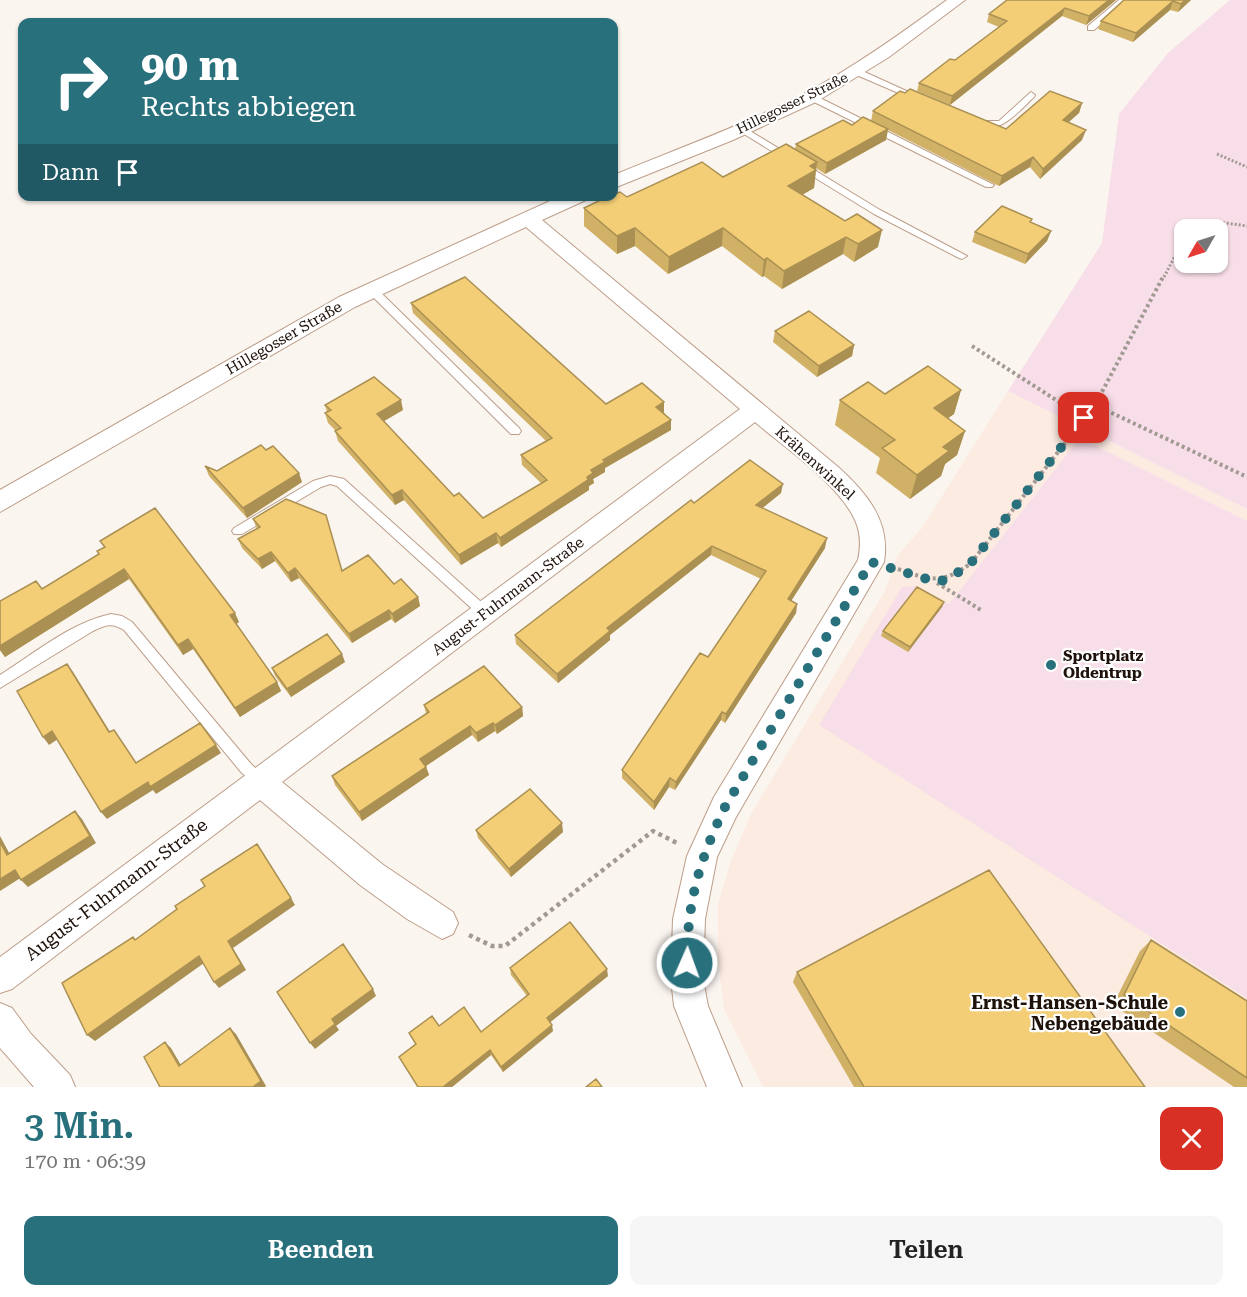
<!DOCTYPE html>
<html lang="de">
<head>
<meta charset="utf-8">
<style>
	body { margin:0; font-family:"Roboto Serif",serif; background:#f6f6f6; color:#222; height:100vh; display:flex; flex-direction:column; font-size:22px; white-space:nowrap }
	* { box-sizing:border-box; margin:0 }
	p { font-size:20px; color:#767676 }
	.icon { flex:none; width:33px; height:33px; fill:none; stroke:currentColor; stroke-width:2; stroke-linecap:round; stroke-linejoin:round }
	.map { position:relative; height:1087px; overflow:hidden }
	.side { display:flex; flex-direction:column; background:#fff; flex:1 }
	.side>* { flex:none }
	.banner { position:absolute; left:18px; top:18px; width:600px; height:183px; border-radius:12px; box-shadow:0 2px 4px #0004; background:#29707d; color:#fff; overflow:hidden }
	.needle { width:39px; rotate:231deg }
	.buttons { position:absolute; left:1174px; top:219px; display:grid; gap:12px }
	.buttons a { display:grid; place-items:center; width:54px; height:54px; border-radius:12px; background:#fff; box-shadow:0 2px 4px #0004; font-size:30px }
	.pin { position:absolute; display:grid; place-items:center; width:51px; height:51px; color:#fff; margin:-26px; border-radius:12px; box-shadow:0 3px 9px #0006 }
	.me { position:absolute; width:66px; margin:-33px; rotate:2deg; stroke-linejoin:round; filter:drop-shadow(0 0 4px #0008) }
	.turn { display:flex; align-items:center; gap:21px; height:126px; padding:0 24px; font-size:27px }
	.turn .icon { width:78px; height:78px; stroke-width:2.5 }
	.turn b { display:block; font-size:42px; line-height:51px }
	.then { display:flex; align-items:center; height:57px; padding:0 24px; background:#0003; gap:12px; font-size:22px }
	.round { display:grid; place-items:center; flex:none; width:63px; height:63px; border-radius:12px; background:#f6f6f6 }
	.headline { display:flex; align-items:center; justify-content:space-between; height:102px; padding:0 24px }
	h1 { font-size:36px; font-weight:600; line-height:45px; color:#29707d }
	.cta { display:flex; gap:12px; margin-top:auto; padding:12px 24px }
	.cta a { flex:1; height:69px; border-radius:12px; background:#29707d; color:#fff; font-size:24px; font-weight:600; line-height:69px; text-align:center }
	.cta a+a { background:#f6f6f6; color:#222 }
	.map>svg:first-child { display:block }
	.built { fill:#fcebe1 }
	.green { fill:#f8dee8; fill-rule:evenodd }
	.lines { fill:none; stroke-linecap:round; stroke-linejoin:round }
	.lane-casing { stroke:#bd9e89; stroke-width:2 }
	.street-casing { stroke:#bd9e89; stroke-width:2 }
	.path-far2 { stroke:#a19993; stroke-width:3; stroke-dasharray:2 2; stroke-linecap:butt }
	.path-far1 { stroke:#a19993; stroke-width:4; stroke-dasharray:3 3; stroke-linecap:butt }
	.path { stroke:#a19993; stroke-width:4.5; stroke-dasharray:4 4; stroke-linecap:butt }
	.lane { fill:#fff; fill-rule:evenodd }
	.street { fill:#fff; fill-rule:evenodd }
	.wall { fill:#d1b166 }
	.shaded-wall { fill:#aa9053 }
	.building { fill:#f3ce77; stroke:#aa9053; stroke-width:1.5 }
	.route { stroke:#29707d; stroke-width:10; stroke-dasharray:0 18 }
	.poi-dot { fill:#29707d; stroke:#fff; stroke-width:2 }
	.labels { text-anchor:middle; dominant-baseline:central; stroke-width:4.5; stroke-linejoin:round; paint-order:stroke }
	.far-street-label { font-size:14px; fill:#1e120b; stroke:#fff }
	.street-label { font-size:15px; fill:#1e120b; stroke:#fff }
	.poi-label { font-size:15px; font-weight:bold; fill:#1e120b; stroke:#fff; text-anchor:start }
	.near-street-label { font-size:18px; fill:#1e120b; stroke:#fff }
	.near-poi-label { font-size:18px; font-weight:bold; fill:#1e120b; stroke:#fff; text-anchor:end }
</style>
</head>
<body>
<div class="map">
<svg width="1247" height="1087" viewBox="0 0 1247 1087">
	<rect width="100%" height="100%" fill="#fbf5f0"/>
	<!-- built -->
	<path class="built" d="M 1008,391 L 1247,509 L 1247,1087 L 763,1087 L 724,1009 L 718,960 L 718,904 L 731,861 L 751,814 L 885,591 L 898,555 L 922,528 Z"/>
	<!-- green -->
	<path class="green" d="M 1230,0 L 1247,0 L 1247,509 L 1008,391 L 1102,243 L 1119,114 L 1168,53 ZM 1185,230 L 1218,230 L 1218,262 L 1185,262 Z
		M 1080,438 L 1247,521 L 1247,998 L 819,725 L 902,587 L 916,586 L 949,604 Z"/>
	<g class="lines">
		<!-- lane casing -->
		<g class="lane-casing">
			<path id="lane" d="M 1119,0 L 1128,0 L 1094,30 L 1088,30 L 1088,26 Z
				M 852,69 L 858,69 L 924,99 L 917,101 L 852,73 Z
				M 1031,92 L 1035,95 L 1034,97 C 1020,110 998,138 977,124 L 981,121 L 999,121 Z
				M 808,95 L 814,95 L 994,185 L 992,187 L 986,187 L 808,99 Z
				M 742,126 L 880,210 L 967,256 L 962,259 L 959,258 L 874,214 L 739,131 L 739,127 Z
				M 372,287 L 376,288 L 519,428 L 521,431 L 519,434 L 511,434 L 368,292 L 368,288 Z
				M 330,476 L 344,479 L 489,609 L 491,613 L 489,617 L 485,618 L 481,617 L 337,486 L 330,484 L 321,487 L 242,534 L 234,534 L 232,531 L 234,528 L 313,481 Z
				M 111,614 L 122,616 L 132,622 L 251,764 L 265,777 L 267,781 L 265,785 L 260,787 L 255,785 L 241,772 L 124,630 C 112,622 105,625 93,631 L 0,688 L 0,675 C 35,653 70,623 111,614 Z"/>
		</g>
		<!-- street casing -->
		<g class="street-casing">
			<path id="street" d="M 947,0 L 965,0 L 889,57 L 816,102 L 733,140 L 614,188 L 614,175 C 677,149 741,126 802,95 C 853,68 900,34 947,0 Z
				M 561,196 L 588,196 L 586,200 L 542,220 L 837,466 C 866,492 891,521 884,562 L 736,817 L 717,857 L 705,919 L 703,979 L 708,1006 L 742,1087 L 707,1087 L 674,1006 L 671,979 L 673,919 L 687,856 L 714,797 L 858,560 C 861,546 861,533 855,520 C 838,483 785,448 755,422 L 282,782 L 382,864 L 453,912 L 458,923 L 453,934 L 442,939 L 407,919 L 360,885 L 260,800 L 12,989 L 0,993 L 0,957 L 740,409 L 526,227 L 355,307 L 0,512 L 0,490 L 339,297 Z
				M 0,1003 L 12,1008 L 31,1034 L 70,1075 L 75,1087 L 34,1087 L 0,1048 Z"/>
		</g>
		<!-- path-far2 -->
		<path class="path-far2" d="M 1217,154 L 1247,167
			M 1192,230 L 1219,222 L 1247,226
			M 1164,277 L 1185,237"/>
		<!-- path-far1 -->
		<path class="path-far1" d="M 972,346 L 1084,418
			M 1095,405 L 1247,477
			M 898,569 C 930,580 942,585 971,563 L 1095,405 L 1164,275
			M 937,583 L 981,610"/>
		<!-- path -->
		<path class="path" d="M 469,935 L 492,946 L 505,946 L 653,831 L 677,843"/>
		<!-- lane -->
		<use href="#lane" class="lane"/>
		<!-- street -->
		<use href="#street" class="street"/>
	</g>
	<!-- wall -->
	<path class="wall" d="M 1007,0 L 1116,0 L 1086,25 L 1062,16 L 950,105 L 917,91 L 919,83 L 955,60 L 999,27 L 987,22 L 989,14 Z
		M 1124,0 L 1191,0 L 1178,12 L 1170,10 L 1133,42 L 1098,29 L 1101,21 Z
		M 1082,103 L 1079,113 L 1068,122 L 1082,140 L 1040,179 L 1030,167 L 999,186 L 888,130 L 886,140 L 825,174 L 816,168 L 814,188 L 802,195 L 878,247 L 854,262 L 843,254 L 782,289 L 764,276 L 762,277 L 722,246 L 668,274 L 635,246 L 617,254 L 584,226 L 584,208 L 627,197 L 723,177 L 795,149 L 796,144 L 852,125 L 871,121 L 873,111 L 1006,129 Z
		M 1051,231 L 1047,241 L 1025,264 L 972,242 L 975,232 Z
		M 411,303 L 606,404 L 664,412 L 671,430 L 605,468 L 605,472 L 593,479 L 594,483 L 589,486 L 589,490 L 501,547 L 498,543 L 461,565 L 404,500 L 395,505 L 338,441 L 335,431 L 336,431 L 328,423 L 325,413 L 327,412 L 325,405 L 403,410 L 384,421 L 454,496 L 483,518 L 541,483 L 522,465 L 521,455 L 546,441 L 413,313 Z
		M 775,331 L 854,345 L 852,356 L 817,377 L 773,342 Z
		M 961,390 L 954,414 L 948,418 L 965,431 L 957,455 L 945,464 L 941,476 L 910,499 L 876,473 L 880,458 L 835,425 L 840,400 L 885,394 Z
		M 266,450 L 302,482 L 247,518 L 209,476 L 205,466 L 217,471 Z
		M 781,493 L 762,508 L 825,548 L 791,601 L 797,604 L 796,613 L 725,723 L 721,720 L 675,790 L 669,787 L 654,810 L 622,778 L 622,770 L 708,657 L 761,579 L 711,555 L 610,635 L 610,640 L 558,683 L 516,644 L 515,635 L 694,503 Z
		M 253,519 L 342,571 L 394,584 L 418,597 L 420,606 L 395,623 L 391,619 L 352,643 L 299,578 L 291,582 L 275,561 L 262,569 L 242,548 L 238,539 L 257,529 Z
		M 100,541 L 239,622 L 236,624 L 277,682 L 281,691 L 240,717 L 193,649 L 183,655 L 129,579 L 5,657 L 0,650 L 0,601 L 42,589 L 99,554 L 97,551 L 104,547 Z
		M 944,602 L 942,607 L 908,652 L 881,636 L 883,631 Z
		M 345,662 L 291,697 L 275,676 L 272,668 Z
		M 424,705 L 522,707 L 523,716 L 497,734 L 495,731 L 478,742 L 472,735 L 426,766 L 429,775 L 362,821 L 335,785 L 332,776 L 426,714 Z
		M 476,830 L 563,832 L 511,877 L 478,838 Z
		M 1151,940 L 1247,1001 L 1247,1087 L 1234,1087 L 1113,1005 L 1140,951 Z
		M 510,968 L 608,976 L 550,1022 L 553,1031 L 503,1072 L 491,1055 L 452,1087 L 418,1087 L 399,1057 L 415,1044 L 409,1033 L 439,1026 L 481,1032 L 527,996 L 511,975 Z
		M 797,972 L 1145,1087 L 854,1087 L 793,982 Z"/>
	<!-- shaded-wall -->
	<path class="shaded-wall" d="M 1109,0 L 1116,0 L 1086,25 L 1089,16 Z
		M 1185,0 L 1191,0 L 1178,12 L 1181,4 Z
		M 1173,1 L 1170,10 L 1133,42 L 1136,33 Z
		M 1065,8 L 1062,16 L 950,105 L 952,96 Z
		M 1082,103 L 1079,113 L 1060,130 L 1063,120 Z
		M 888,129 L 886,140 L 825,174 L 827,163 Z
		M 1086,130 L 1082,140 L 1040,179 L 1043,169 Z
		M 1033,157 L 1030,167 L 999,186 L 1002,176 Z
		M 817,162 L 814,188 L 786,204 L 788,186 L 810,166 Z
		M 635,228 L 635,246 L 617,254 L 617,236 Z
		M 723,228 L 722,246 L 668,274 L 669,257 Z
		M 882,230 L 878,247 L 854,262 L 858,244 Z
		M 1051,231 L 1047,241 L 1025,264 L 1028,254 Z
		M 846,237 L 843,254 L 782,289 L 784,271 Z
		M 767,258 L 764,276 L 762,277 L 764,260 Z
		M 854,345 L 852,356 L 817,377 L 819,366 Z
		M 961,390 L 954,414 L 927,433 L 934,408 Z
		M 401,400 L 403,410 L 379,424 L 377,414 Z
		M 664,402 L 664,412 L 656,417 L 656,407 Z
		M 671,420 L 671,430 L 605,468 L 605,472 L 593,479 L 594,483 L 589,486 L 589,490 L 501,547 L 500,538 L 587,477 L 591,470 L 603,460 Z
		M 965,431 L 957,455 L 945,464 L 941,476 L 910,499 L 917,475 L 943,447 Z
		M 299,473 L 302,482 L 247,518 L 243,508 Z
		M 783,484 L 781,493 L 754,515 L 756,505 Z
		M 402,490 L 404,500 L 395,505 L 392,495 Z
		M 496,533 L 498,543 L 461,565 L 459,555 Z
		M 827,538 L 825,548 L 786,609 L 788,599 Z
		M 712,546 L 711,555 L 610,635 L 610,640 L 558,683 L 557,674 L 607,628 Z
		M 271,552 L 275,561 L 262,569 L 258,559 Z
		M 295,568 L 299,578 L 291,582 L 288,573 Z
		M 124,569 L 129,579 L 5,657 L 0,650 L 0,646 Z
		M 418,597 L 420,606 L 395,623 L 392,614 Z
		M 944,602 L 942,607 L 908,652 L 910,647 Z
		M 797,604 L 796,613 L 725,723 L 726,714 Z
		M 389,610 L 391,619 L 352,643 L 349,634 Z
		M 235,613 L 239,622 L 235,625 L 230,615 Z
		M 188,639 L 193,649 L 183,655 L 178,645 Z
		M 342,654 L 345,662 L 291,697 L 287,689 Z
		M 67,664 L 73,672 L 115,740 L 109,732 Z
		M 277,682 L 281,691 L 240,717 L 235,708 Z
		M 522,707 L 523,716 L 497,734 L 495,725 Z
		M 722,712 L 721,720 L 675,790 L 676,782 Z
		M 493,723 L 495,731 L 478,742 L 476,733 Z
		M 470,726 L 472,735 L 423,768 L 420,759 Z
		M 52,731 L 58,739 L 49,745 L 43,737 Z
		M 216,745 L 221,753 L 156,794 L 153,790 L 107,819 L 101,812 L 148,782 Z
		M 426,767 L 429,775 L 362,821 L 359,812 Z
		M 670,778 L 669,787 L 654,810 L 654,802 Z
		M 75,811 L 82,819 L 96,843 L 28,887 L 21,880 Z
		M 562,823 L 563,832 L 511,877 L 509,869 Z
		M 0,836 L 14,862 L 7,855 L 0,842 Z
		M 15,870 L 22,877 L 0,891 L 0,879 Z
		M 291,898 L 295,905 L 233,948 L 246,970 L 219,988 L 214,982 L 228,941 Z
		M 199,956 L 204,963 L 95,1041 L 87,1035 Z
		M 607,969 L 608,976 L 548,1024 L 547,1018 Z
		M 373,989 L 376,996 L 336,1026 L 332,1019 Z
		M 335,1024 L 339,1030 L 315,1049 L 310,1043 Z
		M 552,1025 L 553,1031 L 503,1072 L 501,1067 Z
		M 230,1028 L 236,1034 L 266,1086 L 265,1087 L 253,1087 Z
		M 165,1042 L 171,1048 L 185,1072 L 179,1066 Z
		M 490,1050 L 491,1055 L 452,1087 L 443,1087 Z"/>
	<!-- building -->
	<path class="building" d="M 1007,0 L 1109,0 L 1089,16 L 1065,8 L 952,96 L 919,83 L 950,59 L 955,60 L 1007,21 L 989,14 Z
		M 1124,0 L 1185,0 L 1181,4 L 1173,1 L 1136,33 L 1101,21 Z
		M 910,89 L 1006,129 L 1050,91 L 1082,103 L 1063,120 L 1086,130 L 1043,169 L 1033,157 L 1002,176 L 873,111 L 900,91 L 905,93 Z
		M 863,117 L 888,129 L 827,163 L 796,144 L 843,120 L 852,125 Z
		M 786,144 L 817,162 L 810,166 L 816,170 L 788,186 L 845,221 L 857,214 L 882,230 L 858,244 L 846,237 L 784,271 L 767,258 L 764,260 L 723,228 L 669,257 L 635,228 L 617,236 L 584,208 L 609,196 L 614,196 L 614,194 L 620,192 L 627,197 L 702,162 L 723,177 Z
		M 1002,206 L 1032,219 L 1030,222 L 1051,231 L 1028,254 L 975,232 Z
		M 465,277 L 606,404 L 642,383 L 664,402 L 656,407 L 671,420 L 603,460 L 605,462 L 591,470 L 593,473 L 587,477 L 588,480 L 500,538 L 496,533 L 459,555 L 402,490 L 392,495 L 335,431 L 341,428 L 325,413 L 331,410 L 325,405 L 374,377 L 401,400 L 377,414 L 454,496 L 459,493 L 483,518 L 547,480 L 521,455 L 552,438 L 411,303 Z
		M 809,311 L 854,345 L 819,366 L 775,331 Z
		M 928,366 L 961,390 L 934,408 L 965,431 L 943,447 L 949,451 L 917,475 L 882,448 L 895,440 L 840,400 L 868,382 L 885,394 Z
		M 261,445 L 266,450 L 273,446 L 299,473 L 243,508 L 205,466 L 217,471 Z
		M 750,460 L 783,484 L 756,505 L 827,538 L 788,599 L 797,604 L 726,714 L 722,712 L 676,782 L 670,778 L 654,802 L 622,770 L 700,653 L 708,657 L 766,571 L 712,546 L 607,628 L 610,631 L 557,674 L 515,635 L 691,500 L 694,503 Z
		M 286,499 L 326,515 L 342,571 L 368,555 L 394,584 L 401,579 L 418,597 L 392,614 L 389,610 L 349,634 L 295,568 L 288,573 L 271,552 L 258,559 L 238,539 L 260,527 L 253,519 Z
		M 155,508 L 235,613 L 230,615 L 277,682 L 235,708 L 188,639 L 178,645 L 124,569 L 0,646 L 0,601 L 36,581 L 42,589 L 99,554 L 97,551 L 105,547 L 100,541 Z
		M 917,587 L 944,602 L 910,647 L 883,631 Z
		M 327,634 L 342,654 L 287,689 L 272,668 Z
		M 67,664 L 109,732 L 114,730 L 136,763 L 200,723 L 216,745 L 150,787 L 148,782 L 101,812 L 52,731 L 43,737 L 17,691 Z
		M 484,666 L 522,707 L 495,725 L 493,723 L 476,733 L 470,726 L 420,759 L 426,767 L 359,812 L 332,776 L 429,712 L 424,705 Z
		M 530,789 L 562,823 L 509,869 L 476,830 Z
		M 75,811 L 90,836 L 21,880 L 15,870 L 0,879 L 0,842 L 7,855 Z
		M 257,844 L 291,898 L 228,941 L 241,964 L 214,982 L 199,956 L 87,1035 L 62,983 L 133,937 L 135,940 L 177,909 L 175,906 L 205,886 L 201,880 Z
		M 989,870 L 1145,1087 L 864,1087 L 797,972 Z
		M 570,922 L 607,969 L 547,1018 L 552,1025 L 501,1067 L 490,1050 L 443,1087 L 418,1087 L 399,1057 L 416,1044 L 409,1033 L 432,1016 L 439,1026 L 464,1007 L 481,1032 L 529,994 L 510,968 Z
		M 1151,940 L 1247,1001 L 1247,1078 L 1124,995 Z
		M 343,944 L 373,989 L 332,1019 L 335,1024 L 310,1043 L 277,992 Z
		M 230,1028 L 261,1081 L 253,1087 L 160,1087 L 144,1057 L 165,1042 L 179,1066 Z
		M 596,1079 L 602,1087 L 586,1087 Z"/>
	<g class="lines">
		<!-- route -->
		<path class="route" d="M 687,963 C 687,903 699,861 725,807 L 871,562 L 937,582 L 949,579 L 971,563 L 1084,418"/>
	</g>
	<!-- markers -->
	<g class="poi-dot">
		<circle cx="1051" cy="665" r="6"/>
		<circle cx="1180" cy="1012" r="6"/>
	</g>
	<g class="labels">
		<!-- far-street labels -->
		<g class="far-street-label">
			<text transform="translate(792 103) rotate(-26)">Hillegosser Straße</text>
		</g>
		<!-- street labels -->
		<g class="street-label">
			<text transform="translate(284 338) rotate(-30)">Hillegosser Straße</text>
			<text transform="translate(815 463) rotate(42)">Krähenwinkel</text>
			<text transform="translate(508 596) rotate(-37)">August-Fuhrmann-Straße</text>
		</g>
		<!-- poi labels -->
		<g class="poi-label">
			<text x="1063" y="656">Sportplatz<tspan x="1063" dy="17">Oldentrup</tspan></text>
		</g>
		<!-- near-street labels -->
		<g class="near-street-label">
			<text transform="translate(116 889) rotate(-37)">August-Fuhrmann-Straße</text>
		</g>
		<!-- near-poi labels -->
		<g class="near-poi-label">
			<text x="1168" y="1002">Ernst-Hansen-Schule<tspan x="1168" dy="21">Nebengebäude</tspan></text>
		</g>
	</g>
</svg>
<div class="buttons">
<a><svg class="needle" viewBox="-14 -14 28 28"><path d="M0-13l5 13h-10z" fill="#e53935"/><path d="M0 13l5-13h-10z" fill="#767676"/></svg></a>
</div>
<div class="pin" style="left:1084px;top:418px;background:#d93025"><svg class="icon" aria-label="arrive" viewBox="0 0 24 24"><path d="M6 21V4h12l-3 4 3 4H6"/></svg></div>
<svg class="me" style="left:687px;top:963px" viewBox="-20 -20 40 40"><circle r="17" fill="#29707d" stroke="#fff" stroke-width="3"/><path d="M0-11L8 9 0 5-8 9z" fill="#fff"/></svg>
<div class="banner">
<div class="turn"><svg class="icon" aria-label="right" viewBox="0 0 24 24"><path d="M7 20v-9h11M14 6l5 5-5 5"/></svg><div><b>90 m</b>Rechts abbiegen</div></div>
<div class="then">Dann<svg class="icon" aria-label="arrive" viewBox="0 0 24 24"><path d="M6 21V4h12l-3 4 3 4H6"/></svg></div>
</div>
</div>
<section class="side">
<div class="headline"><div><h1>3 Min.</h1><p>170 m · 06:39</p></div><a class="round" style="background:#d93025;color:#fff"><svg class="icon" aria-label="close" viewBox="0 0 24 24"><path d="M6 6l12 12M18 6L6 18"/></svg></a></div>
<div class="cta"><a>Beenden</a><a>Teilen</a></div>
</section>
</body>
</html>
